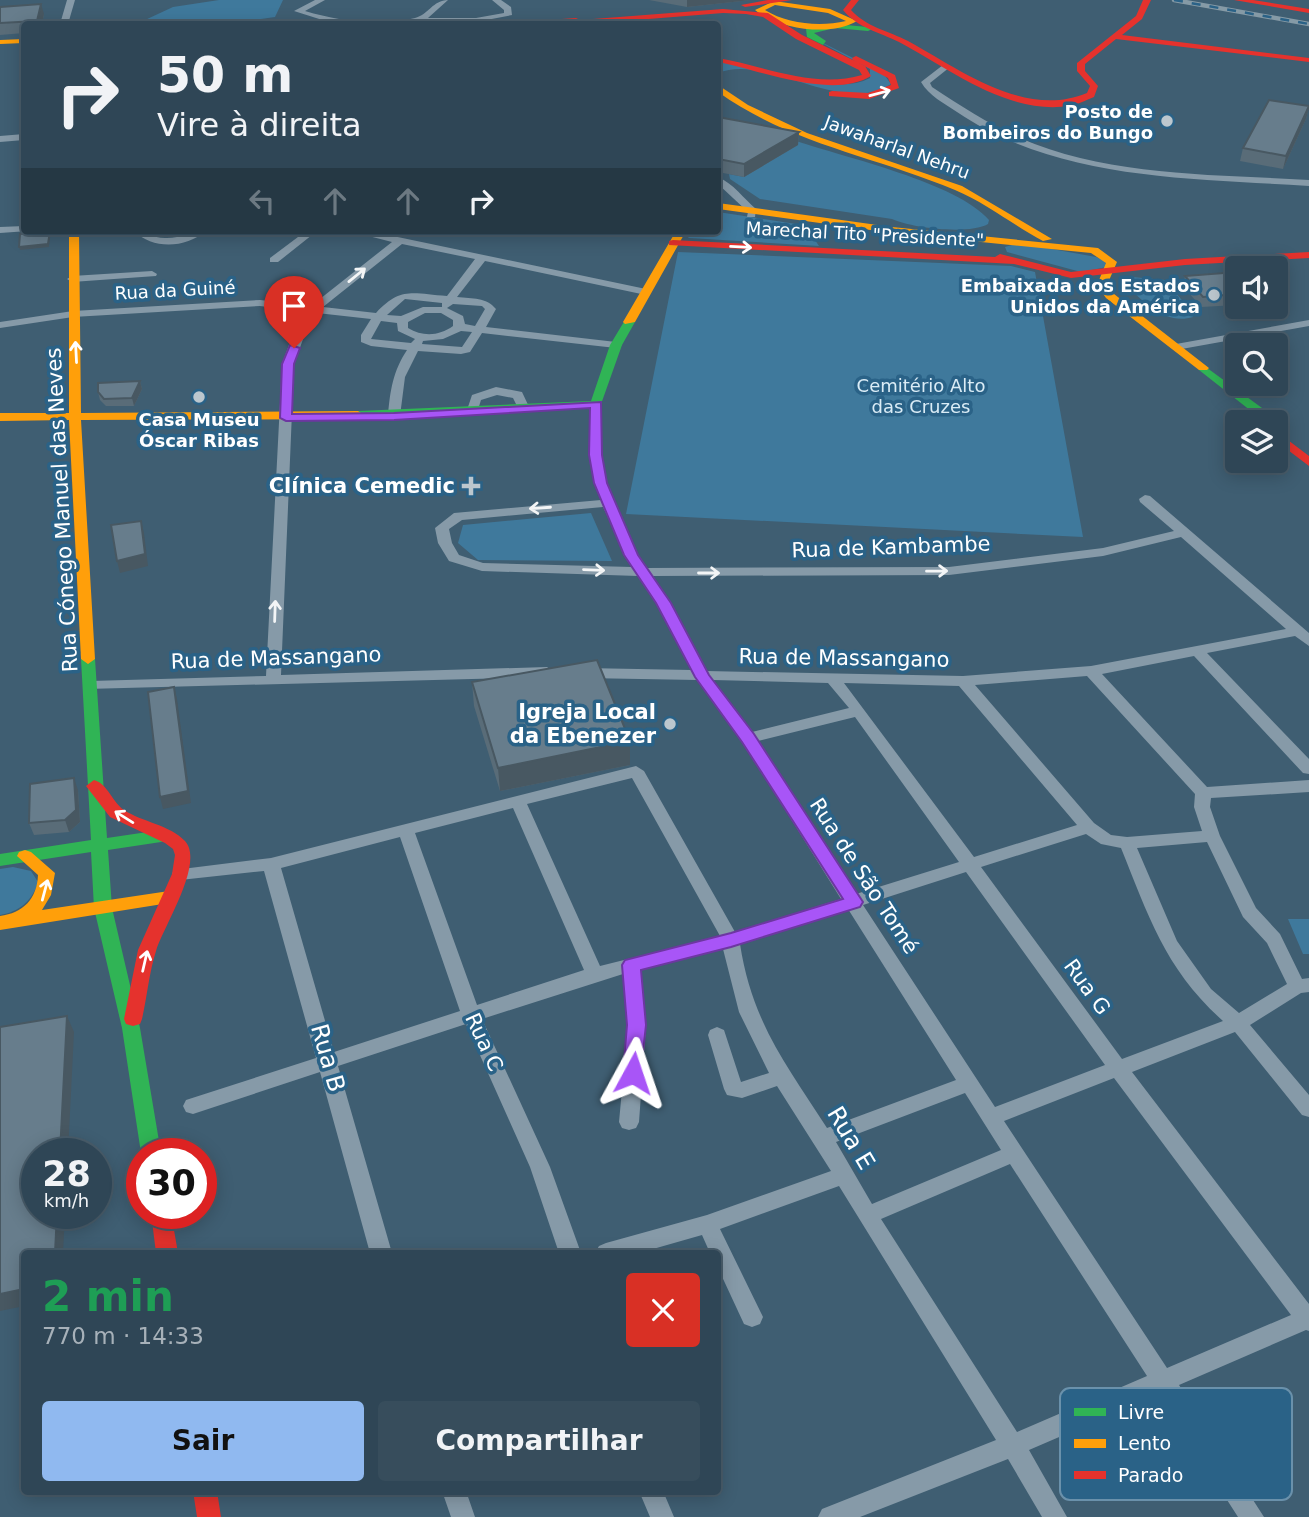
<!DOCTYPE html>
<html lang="pt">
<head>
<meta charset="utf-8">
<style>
	body { margin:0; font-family:"DejaVu Sans",sans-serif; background:#374d5c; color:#f1f3f6; height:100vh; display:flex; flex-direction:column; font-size:26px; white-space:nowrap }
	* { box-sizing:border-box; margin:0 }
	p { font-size:23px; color:#a7b1b9 }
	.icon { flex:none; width:38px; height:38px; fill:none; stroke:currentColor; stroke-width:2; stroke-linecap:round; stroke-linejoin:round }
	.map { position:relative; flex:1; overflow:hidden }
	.drawer { position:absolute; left:21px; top:1250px; width:700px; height:245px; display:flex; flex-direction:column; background:#2f4656; border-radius:7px; box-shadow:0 4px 18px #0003,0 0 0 2px #4a5e6c }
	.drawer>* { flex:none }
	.top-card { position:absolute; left:21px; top:21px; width:700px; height:214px; border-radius:7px; box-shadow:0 4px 18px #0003,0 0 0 2px #4a5e6c; background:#2f4656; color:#f1f3f6; overflow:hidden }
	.controls { position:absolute; left:1225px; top:256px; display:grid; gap:14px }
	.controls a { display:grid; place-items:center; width:63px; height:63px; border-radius:7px; background:#2f4656; box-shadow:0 4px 18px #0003,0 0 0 2px #4a5e6c; font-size:35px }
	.speed { position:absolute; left:21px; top:1138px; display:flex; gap:14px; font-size:35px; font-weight:700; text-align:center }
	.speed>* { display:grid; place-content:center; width:91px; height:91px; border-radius:50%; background:#2f4656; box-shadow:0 4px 18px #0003,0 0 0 2px #4a5e6c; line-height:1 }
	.speed small { font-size:18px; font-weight:400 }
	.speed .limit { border:10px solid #d22; background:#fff; color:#111 }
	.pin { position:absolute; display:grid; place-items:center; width:60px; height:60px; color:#fff; margin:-72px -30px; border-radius:50% 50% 50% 0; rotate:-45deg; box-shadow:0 0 7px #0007 }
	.pin .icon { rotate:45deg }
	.me { position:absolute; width:77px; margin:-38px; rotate:5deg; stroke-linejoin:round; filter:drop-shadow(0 0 5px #0008) }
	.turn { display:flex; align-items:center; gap:24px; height:147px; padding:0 21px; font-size:32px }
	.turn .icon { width:91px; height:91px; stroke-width:2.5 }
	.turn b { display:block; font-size:49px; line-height:60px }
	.lanes { display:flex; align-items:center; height:66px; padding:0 21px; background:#0003; justify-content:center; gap:35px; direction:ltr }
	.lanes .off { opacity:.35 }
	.round { display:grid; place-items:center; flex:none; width:74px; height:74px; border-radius:7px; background:#374d5c }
	.overview { display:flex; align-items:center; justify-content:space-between; height:119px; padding:0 21px }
	h1 { font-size:42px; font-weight:600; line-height:52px; color:#1e9e55 }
	.button { display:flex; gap:14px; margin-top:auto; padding:14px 21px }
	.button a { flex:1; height:80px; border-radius:7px; background:#90b9f0; color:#111; font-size:28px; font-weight:600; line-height:80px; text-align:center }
	.button a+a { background:#374d5c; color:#f1f3f6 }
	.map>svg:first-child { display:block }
	.green { fill:#3f799c }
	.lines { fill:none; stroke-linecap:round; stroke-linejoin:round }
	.street { fill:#869aa8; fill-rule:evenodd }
	.fast { fill:#30b455; fill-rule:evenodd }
	.slow { fill:#ff9f0a; fill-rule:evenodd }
	.jam { fill:#e5322d; fill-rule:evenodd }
	.rail-casing { stroke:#859aa6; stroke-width:4.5 }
	.rail { stroke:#2a6287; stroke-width:2.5; stroke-dasharray:9; stroke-linecap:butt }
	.wall { fill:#596c78 }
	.shaded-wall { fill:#485862 }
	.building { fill:#677d8c; stroke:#485862; stroke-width:2 }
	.oneway { stroke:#fff }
	.oneway2 { stroke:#f3f5f6 }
	.route { fill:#a855f7; stroke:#6d37a1; stroke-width:2 }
	.poi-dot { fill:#bcc7ce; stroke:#2a6287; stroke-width:2.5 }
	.labels { text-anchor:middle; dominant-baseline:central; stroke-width:7; stroke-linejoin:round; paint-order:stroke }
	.far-poi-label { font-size:18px; font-weight:bold; fill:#fff; stroke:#2a6287; text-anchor:end }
	.far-street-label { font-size:18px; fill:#fff; stroke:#2a6287 }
	.far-park-label { font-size:18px; fill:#daecf6; stroke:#2a6287 }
	.poi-label { font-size:21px; font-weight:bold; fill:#fff; stroke:#2a6287; text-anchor:end }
	.street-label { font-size:21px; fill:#fff; stroke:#2a6287 }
	.near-street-label { font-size:24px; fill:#fff; stroke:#2a6287 }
	.key { fill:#2a6287; stroke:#6a91ab; stroke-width:2 }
	.key-label { font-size:19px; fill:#fff }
</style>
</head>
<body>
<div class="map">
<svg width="1309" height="1517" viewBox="0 0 1309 1517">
	<rect width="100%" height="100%" fill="#3f5e72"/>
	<!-- green -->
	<path class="green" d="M 219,0 L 283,0 L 275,17 L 226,24 L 146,24 L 145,20 L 173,7 Z
		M 805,34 L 883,73 L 891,84 C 842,117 768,53 718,73 L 718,62 C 759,65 833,98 870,78 L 870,69 Z
		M 796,141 C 844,157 958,183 989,220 L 988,224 C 969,235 911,228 892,219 L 760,199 L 730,179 L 729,174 L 744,177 L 797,145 Z
		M 718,212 L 822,228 L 813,237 L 819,246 L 689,238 L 684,234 L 686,231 L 718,231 Z
		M 1019,243 L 1096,257 L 1105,261 L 1107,267 L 1081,272 L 1007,252 L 1005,247 Z
		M 678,252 L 1011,266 L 1035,272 L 1083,537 L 626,514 Z
		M 1132,277 L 1165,280 L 1191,311 L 1193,317 C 1167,325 1144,304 1128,286 L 1125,280 Z
		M 591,513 L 612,561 L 478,560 L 458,543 L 463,525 Z
		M 13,867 L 31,871 L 38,882 C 33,900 19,912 0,915 L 0,869 Z
		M 1288,919 L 1309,919 L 1309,954 L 1303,954 Z"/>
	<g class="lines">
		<!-- street -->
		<path class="street" d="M 67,0 L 75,0 L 68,24 L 60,24 Z
			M 315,0 L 325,0 L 305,11 C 339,21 380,27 415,18 C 428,15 433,0 448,0 L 428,18 L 476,18 L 504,13 L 504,10 L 492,0 L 501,0 L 511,7 L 512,15 L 476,22 L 335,24 L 294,11 Z
			M 943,65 L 950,67 L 930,83 L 932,87 C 961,106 988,124 1020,138 C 1109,177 1214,174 1309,180 L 1309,186 C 1191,178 1059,181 957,112 C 944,103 929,96 921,82 Z
			M 24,134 L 24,140 L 0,142 L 0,136 Z
			M 718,177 C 734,184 743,198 756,209 L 755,217 L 747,217 L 748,212 L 718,184 Z
			M 24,226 L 24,231 L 28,231 L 0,233 L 0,227 Z
			M 134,231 C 146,231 154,239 167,238 C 181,238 192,231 206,231 C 186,248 153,250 134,231 Z
			M 306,231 L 317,231 L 278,262 L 270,262 L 270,258 Z
			M 349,231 L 369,231 L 646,289 L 651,292 L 646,295 L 485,261 L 457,297 C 473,299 486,297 496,309 L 486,327 L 616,342 L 622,345 L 616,348 L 482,333 L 470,352 L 461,354 L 418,351 L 405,377 L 400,416 L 394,420 L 388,416 C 390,391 393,371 407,350 L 371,346 L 361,342 L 361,335 L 371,319 L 317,313 L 306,331 L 294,364 L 281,675 L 547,667 L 554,672 L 547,677 L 86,689 L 84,686 L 91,681 L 266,676 L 282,364 L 294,331 L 307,312 L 260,306 L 73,317 L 0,328 L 0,322 L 73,311 L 260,300 L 311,306 L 392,242 ZM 402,244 L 475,259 L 447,296 C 413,294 401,286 376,313 L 323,307 ZM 405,299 L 442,303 L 442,307 L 423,307 L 401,316 L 387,315 ZM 453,304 L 482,306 L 485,309 L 475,326 L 465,324 L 463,316 L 447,308 ZM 425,313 L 441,313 L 453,320 L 453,326 C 439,336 423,337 408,328 L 408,322 ZM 381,321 L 397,323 L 398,331 L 415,339 L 411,343 L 371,339 ZM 461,331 L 472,332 L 462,347 L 422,344 L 423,341 L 443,339 Z
			M 152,271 L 157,274 L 156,276 L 72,282 L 67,279 L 72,276 Z
			M 1309,320 L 1309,326 L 1176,350 L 1170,347 L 1176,344 Z
			M 496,387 L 522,392 L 530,409 L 528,412 L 520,412 L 513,398 L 497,395 L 481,400 L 476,416 L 468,416 L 466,413 L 472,395 Z
			M 596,400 L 602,404 C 602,420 600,438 601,454 C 605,489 627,538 646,568 L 949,567 L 1103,548 L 1174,531 L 1140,502 L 1139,499 L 1145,495 L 1150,496 L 1309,633 L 1309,646 L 1295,636 L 1207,653 L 1309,759 L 1309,774 L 1303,773 L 1194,656 L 1102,674 L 1207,787 L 1309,780 L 1309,792 L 1211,798 L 1210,807 L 1220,836 L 1256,908 L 1280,934 L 1302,979 L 1309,978 L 1309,992 L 1301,993 L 1250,1025 L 1309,1095 L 1309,1117 L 1302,1115 L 1235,1032 L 1132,1072 L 1309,1304 L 1309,1331 L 1306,1330 L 1179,1385 L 1264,1517 L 1238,1517 L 1159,1394 L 1029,1450 L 1067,1517 L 1042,1517 L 1008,1459 L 860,1517 L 818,1517 L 822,1509 L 996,1440 L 839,1186 L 720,1229 L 763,1317 L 760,1324 L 752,1327 L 744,1324 L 718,1268 L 718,1253 L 710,1253 L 702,1235 L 639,1253 L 595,1253 L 599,1246 L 606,1243 L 707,1215 L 831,1171 L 777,1086 L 742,1098 L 727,1095 L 724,1089 L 708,1035 L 710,1030 L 717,1027 L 724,1030 L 741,1082 L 769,1073 L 739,1012 L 723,949 L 640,970 L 646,1025 L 639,1122 L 636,1128 L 629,1130 L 622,1128 L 619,1122 L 628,1025 L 623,974 L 482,1019 L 550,1167 L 581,1253 L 559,1253 L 530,1167 L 466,1024 L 338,1066 L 392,1253 L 370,1253 L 320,1072 L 193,1114 L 186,1112 L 183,1106 L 186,1100 L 316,1058 L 264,871 L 180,880 L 174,878 L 172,874 L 174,870 L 271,858 L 636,766 L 644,771 L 735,932 L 841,899 L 743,742 L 697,680 L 584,678 L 577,673 L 584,668 L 691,670 L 656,603 L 638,576 L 482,571 L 449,561 L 438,543 L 435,528 L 454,513 L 601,500 L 589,455 L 590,404 ZM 603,507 L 632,567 L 483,563 L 459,555 L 452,543 L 449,529 L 462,520 ZM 1181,537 L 1286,629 L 1091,666 L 963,676 L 706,671 L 670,603 L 652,576 L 949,575 L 1103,556 ZM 1087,676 L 1195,794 L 1194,807 L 1202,831 L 1127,837 L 1111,835 L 1094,823 L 975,685 ZM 713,680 L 828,683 L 849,708 L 752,732 ZM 844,683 L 959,686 L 1077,825 L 974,857 ZM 855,717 L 959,862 L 856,894 L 758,741 ZM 632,778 L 720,936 L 600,966 L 527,804 ZM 513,808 L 584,970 L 477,1005 L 415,833 ZM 1086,834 L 1101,844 L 1121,848 C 1149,917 1165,969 1223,1021 L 1122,1059 L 981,867 ZM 400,837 L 460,1011 L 334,1052 L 281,868 ZM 1207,842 L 1243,917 L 1267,943 L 1287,984 L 1239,1013 L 1211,989 L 1177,941 L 1137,848 ZM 966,872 L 1105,1065 L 995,1107 L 863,905 ZM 848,909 L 956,1080 L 827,1128 C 786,1064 752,1022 740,944 ZM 1114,1078 L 1291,1315 L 1167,1368 L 1004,1121 ZM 965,1093 L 1001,1150 L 872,1204 L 836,1142 ZM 1010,1164 L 1147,1376 L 1017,1432 L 881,1219 Z
			M 442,1491 L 466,1491 L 475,1517 L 451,1517 Z
			M 639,1491 L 663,1491 L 674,1517 L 650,1517 Z"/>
		<!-- fast -->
		<path class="fast" d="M 835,24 L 868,27 L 872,29 L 868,31 L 835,28 L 814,33 L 826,41 L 823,45 L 807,37 L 806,29 Z
			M 625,320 L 635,322 L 622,345 L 600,407 L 358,419 L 352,415 L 358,411 L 591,401 L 610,345 Z
			M 1203,365 L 1277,419 L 1277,425 L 1276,422 L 1265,422 L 1199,370 L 1199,366 Z
			M 88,654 L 95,659 L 107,838 L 161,830 L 167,832 L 169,836 L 167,840 L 161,842 L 108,850 L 112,908 L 140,1028 L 161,1153 L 141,1153 L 122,1028 L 94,908 L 91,852 L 0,866 L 0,854 L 91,840 L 81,659 Z"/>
		<!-- slow -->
		<path class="slow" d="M 774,1 L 830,9 L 857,21 C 831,37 778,29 755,10 ZM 775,5 L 828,13 L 846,21 C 820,27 787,24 765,10 Z
			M 24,39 L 24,43 L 0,44 L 0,40 Z
			M 718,85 L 748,105 L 807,133 L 962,186 L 1052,239 L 1043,241 C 1013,225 986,203 955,190 C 874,156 791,144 718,92 Z
			M 718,203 L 892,227 L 1098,248 L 1117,262 L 1107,285 L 1114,294 L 1209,368 L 1207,370 L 1199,370 L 1106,298 L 1097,285 L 1106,263 L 1091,253 L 892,233 L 718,209 Z
			M 69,231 L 79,231 L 81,413 L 358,411 L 364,415 L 358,419 L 81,420 L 95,659 L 88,664 L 81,659 L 69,420 L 0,421 L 0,413 L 69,413 Z
			M 676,231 L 686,231 L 635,322 L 625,324 L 623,322 Z
			M 25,850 L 31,852 L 55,873 L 51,895 L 42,910 L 169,891 L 175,892 L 178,897 L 175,902 L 169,903 L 0,930 L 0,916 C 23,913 37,899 38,875 L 17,856 L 19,852 Z"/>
		<!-- jam -->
		<path class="jam" d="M 768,0 L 792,0 L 745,7 L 741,5 Z
			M 851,0 L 859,0 L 851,10 C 866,27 889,31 908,41 C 961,70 1025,119 1087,93 L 1090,86 L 1077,71 L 1077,63 L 1136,16 L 1143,0 L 1151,0 L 1142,19 L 1122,35 L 1309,58 L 1309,62 L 1116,39 L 1085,64 L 1085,71 L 1098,86 L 1094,97 C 1086,100 1077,105 1069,106 C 1007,115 950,69 899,42 C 879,32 858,28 843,10 Z
			M 1234,0 L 1253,0 L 1309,9 L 1309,13 Z
			M 723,9 L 768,13 L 802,35 L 865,66 L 871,76 C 832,100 760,70 718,62 L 718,58 C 765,66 814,89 862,75 L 859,70 L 796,39 L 763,17 L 746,14 L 723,13 L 587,24 L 515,24 L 519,22 L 576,18 L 580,20 Z
			M 856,56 L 895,75 L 899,88 L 869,99 L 829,96 L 829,92 L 832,91 L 868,93 L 891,85 L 888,78 L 853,60 L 852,58 Z
			M 673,240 L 995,257 L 1000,254 L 1071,272 L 1185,259 L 1309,252 L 1309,258 L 1185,265 L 1071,278 L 1014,264 L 669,245 L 669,241 Z
			M 1276,431 L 1309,456 L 1309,466 L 1276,441 Z
			M 94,780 C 108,784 112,802 124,810 C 142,822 170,825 185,841 C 205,863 163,927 156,951 C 149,973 147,997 142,1019 L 140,1024 L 133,1026 L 126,1024 L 124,1019 L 138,950 L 172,874 L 175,855 L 173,849 L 165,843 L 110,817 L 86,786 Z
			M 151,1213 L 171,1213 L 178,1253 L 156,1253 Z
			M 193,1491 L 217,1491 L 221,1517 L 197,1517 Z"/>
		<!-- rail casing -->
		<g class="rail-casing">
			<path id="rail" d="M 1174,0 L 1309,24"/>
		</g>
		<!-- rail -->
		<use href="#rail" class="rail"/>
	</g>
	<!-- wall -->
	<path class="wall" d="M 649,0 L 751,0 L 687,7 Z
		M 0,7 L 44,14 L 42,24 L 24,24 L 24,33 L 0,35 Z
		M 1309,106 L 1306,119 L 1283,169 L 1240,161 L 1243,148 Z
		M 718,117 L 799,132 L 798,145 L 744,177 L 718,172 Z
		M 1237,272 L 1237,305 L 1201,307 L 1183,286 L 1185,276 Z
		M 140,381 L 142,389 L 134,406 L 106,406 L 100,400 L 98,392 Z
		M 472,682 L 630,765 L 500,791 L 474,706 Z
		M 78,790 L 80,822 L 69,832 L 34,835 L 29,823 Z"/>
	<!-- shaded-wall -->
	<path class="shaded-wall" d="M 687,0 L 751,0 L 687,7 Z
		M 41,4 L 44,14 L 42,24 L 38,24 L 37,21 Z
		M 1309,108 L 1306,119 L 1283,169 L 1286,156 Z
		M 799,132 L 798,145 L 744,177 L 744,164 Z
		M 50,231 L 50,235 L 49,247 L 20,250 L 19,247 Z
		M 140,381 L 142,389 L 134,406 L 132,398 Z
		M 141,521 L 144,533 L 148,566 L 120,573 L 117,561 Z
		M 174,687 L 177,699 L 191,803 L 163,809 L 160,797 Z
		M 630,741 L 630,765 L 500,791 L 498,768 Z
		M 74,778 L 78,790 L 80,822 L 69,832 L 65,820 Z
		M 67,1016 L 74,1032 L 68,1153 L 60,1153 Z
		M 57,1213 L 65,1213 L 63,1253 L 55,1253 Z
		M 24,1289 L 24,1306 L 0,1311 L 0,1294 Z"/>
	<!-- building -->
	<path class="building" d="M 41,4 L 37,21 L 0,23 L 0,7 Z
		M 1269,100 L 1309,106 L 1286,156 L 1243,148 Z
		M 718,117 L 799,132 L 744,164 L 718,159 Z
		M 50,231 L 48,244 L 19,247 L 20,234 Z
		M 1237,272 L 1237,294 L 1203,297 L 1185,276 Z
		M 140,381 L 132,398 L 104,399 L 98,392 L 98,383 Z
		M 141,521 L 145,554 L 117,561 L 111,525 Z
		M 597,660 L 630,741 L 498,768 L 472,682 Z
		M 174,687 L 188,791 L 160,797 L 148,692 Z
		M 74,778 L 76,810 L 65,820 L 29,823 L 30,784 Z
		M 67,1016 L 60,1153 L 37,1153 L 37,1213 L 57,1213 L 55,1253 L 24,1253 L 24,1289 L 0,1294 L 0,1027 Z"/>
	<!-- one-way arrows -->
	<defs><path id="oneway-shaft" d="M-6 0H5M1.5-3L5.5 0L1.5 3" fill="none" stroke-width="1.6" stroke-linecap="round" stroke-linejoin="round" transform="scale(1.75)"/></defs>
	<g class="oneway">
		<use href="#oneway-shaft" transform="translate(880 93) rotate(-15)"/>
		<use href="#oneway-shaft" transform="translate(741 247) rotate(3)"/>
		<use href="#oneway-shaft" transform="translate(76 352) rotate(-93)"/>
		<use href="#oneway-shaft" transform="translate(124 817) rotate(-148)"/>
		<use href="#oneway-shaft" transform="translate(45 890) rotate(-75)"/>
		<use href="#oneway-shaft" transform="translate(145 961) rotate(-77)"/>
	</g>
	<g class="oneway2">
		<use href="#oneway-shaft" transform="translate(357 275) rotate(-39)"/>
		<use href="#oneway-shaft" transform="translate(540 508) rotate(176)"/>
		<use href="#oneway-shaft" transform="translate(594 570) rotate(2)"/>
		<use href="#oneway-shaft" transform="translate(937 571) rotate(-1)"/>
		<use href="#oneway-shaft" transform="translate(709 573)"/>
		<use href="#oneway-shaft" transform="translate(275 611) rotate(-88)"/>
	</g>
	<!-- route -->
	<path class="route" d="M 290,345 L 300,348 L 294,364 L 292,414 L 394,413 L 601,402 L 602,455 L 607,483 L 638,555 L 671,603 L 709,675 L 754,734 L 863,902 L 860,907 L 731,947 L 641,970 L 646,1025 L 640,1079 L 626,1079 L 623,1073 L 627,1025 L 622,965 L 625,960 L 731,933 L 843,899 L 742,742 L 695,677 L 656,603 L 624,555 L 594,483 L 589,455 L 590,408 L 394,420 L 286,421 L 280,418 L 282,364 Z"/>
	<!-- markers -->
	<g class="poi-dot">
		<circle cx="1167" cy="121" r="7"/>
		<circle cx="1214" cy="295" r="7"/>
		<circle cx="199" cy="397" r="7"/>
		<path d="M467.5 475.5h7v7h7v7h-7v7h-7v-7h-7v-7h7z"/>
		<circle cx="670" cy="724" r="7"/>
	</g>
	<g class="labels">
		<!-- far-poi labels -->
		<g class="far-poi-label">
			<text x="1153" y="111">Posto de<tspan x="1153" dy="21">Bombeiros do Bungo</tspan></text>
			<text x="1200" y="285">Embaixada dos Estados<tspan x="1200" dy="21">Unidos da América</tspan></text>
			<text x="199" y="419" text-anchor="middle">Casa Museu<tspan x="199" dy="21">Óscar Ribas</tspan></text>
		</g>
		<!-- far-street labels -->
		<g class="far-street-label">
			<text transform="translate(897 147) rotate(20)">Jawaharlal Nehru</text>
			<text transform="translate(865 234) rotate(3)">Marechal Tito "Presidente"</text>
			<text transform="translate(175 290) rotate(-3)">Rua da Guiné</text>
		</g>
		<!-- far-park labels -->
		<g class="far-park-label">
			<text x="921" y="385">Cemitério Alto<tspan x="921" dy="21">das Cruzes</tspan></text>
		</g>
		<!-- poi labels -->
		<g class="poi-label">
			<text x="455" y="486">Clínica Cemedic</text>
			<text x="656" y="712">Igreja Local<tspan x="656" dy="24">da Ebenezer</tspan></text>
		</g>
		<!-- street labels -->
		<g class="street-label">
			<text transform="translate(62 510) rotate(-93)">Rua Cónego Manuel das Neves</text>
			<text transform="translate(891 547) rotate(-2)">Rua de Kambambe</text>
			<text transform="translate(276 658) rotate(-2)">Rua de Massangano</text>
			<text transform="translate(844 658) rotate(1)">Rua de Massangano</text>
			<text transform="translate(864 876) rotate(57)">Rua de São Tomé</text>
			<text transform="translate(1087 987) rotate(54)">Rua G</text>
			<text transform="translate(484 1042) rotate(65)">Rua C</text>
		</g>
		<!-- near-street labels -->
		<g class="near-street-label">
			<text transform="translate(328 1058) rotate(74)">Rua B</text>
			<text transform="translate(851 1138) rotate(59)">Rua E</text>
		</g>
	</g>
	<!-- legend -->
	<rect x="1060" y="1388" width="232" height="112" rx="10" class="key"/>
	<rect x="1074" y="1408" width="32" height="8" fill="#30b455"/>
	<rect x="1074" y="1439" width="32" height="9" fill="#ff9f0a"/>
	<rect x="1074" y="1471" width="32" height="8" fill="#e5322d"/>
	<g class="key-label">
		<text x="1118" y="1419">Livre</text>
		<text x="1118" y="1450">Lento</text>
		<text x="1118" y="1482">Parado</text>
	</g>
</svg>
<div class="controls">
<a><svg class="icon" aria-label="sound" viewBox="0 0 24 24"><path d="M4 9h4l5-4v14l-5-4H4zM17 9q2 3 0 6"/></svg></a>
<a><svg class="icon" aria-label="search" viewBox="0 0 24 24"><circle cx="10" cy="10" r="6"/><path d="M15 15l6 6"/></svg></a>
<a><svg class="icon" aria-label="layers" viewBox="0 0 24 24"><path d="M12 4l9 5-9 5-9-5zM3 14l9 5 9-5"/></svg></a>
</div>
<div class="speed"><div>28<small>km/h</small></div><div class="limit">30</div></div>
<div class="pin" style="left:294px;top:348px;background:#d93025"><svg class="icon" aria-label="arrive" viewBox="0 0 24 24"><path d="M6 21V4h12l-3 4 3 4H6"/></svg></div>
<svg class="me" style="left:633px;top:1073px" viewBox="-20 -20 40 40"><path d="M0-17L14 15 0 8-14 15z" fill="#a855f7" stroke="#fff" stroke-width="4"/></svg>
<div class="top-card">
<div class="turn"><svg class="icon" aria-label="right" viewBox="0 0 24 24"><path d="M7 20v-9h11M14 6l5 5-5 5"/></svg><div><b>50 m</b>Vire à direita</div></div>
<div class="lanes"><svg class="icon off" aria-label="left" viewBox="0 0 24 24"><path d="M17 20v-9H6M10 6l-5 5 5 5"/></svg><svg class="icon off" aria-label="ahead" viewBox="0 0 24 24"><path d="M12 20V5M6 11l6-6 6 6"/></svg><svg class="icon off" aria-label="ahead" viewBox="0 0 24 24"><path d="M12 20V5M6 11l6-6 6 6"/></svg><svg class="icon" aria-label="right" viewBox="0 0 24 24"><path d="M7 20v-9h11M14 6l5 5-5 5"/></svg></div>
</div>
<section class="drawer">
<div class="overview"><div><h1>2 min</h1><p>770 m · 14:33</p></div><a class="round" style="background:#d93025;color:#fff"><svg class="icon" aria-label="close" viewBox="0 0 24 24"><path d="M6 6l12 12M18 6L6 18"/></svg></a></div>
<div class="button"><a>Sair</a><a>Compartilhar</a></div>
</section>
</div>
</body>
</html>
